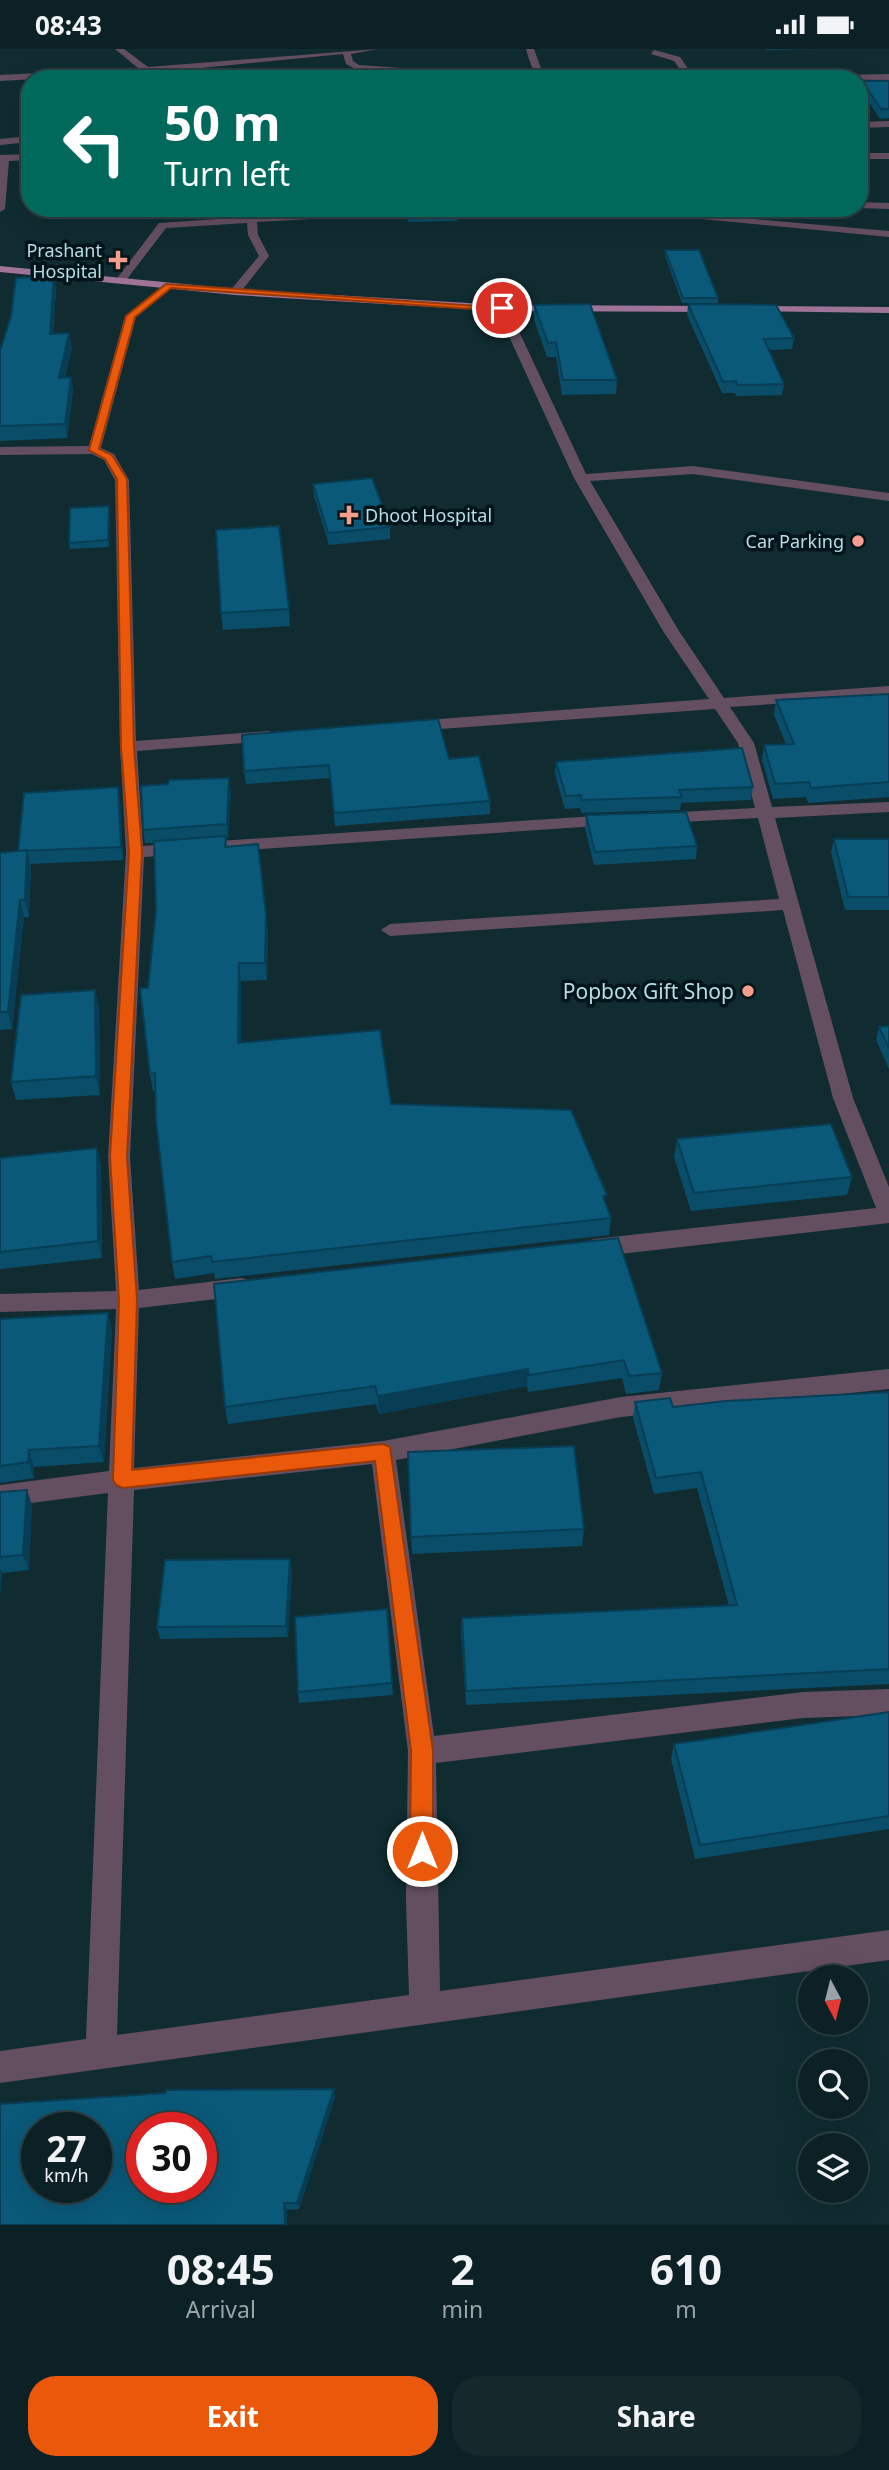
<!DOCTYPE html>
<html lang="en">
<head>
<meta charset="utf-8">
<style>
	body { margin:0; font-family:"Noto Sans",sans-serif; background:#15292d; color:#f1f3f6; height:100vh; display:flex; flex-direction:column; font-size:26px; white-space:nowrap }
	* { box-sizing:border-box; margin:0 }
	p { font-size:23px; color:#9aa3a7 }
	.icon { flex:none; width:38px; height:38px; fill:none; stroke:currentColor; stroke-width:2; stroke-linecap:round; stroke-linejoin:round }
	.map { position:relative; height:2176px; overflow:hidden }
	.panel { display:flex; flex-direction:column; background:#0c2125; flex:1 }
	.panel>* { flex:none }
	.top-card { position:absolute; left:21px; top:21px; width:847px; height:147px; border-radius:28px; box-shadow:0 7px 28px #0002,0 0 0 2px #2c3e42; background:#00695c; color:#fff; overflow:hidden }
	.needle { width:46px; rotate:173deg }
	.fabs { position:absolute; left:798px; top:1916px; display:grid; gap:14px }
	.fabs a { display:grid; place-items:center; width:70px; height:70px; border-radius:50%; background:#0c2125; box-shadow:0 7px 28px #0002,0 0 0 2px #2c3e42; font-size:35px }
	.speed { position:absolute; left:21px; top:2063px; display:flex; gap:14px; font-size:35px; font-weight:700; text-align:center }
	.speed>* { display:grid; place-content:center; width:91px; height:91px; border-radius:50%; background:#0c2125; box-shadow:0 7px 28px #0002,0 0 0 2px #2c3e42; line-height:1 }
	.speed small { font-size:18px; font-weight:400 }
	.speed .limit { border:10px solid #d22; background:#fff; color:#111 }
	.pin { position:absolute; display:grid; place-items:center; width:60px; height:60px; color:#fff; margin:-30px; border:4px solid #fff; border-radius:50%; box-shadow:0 2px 7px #0007 }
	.me { position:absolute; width:77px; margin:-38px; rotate:0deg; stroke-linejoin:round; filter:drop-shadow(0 0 5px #0008) }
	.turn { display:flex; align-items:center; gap:24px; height:147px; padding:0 28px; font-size:32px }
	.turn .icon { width:91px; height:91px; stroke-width:2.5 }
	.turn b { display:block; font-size:49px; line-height:60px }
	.eta { display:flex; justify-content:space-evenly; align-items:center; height:119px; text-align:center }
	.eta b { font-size:42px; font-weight:700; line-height:49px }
	.cta { display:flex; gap:14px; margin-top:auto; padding:14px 28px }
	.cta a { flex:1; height:80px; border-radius:28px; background:#ea580c; color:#fff; font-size:28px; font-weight:700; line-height:80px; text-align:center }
	.cta a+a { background:#15292d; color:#f1f3f6 }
	.status { display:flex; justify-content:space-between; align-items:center; height:49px; padding:0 35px; background:#0c2125; direction:ltr }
	.status svg { height:19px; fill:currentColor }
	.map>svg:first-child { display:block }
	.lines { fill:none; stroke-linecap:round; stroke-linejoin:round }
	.minor { fill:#644f60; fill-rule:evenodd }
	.major { fill:#9f7498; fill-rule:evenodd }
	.wall { fill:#094d68 }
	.shaded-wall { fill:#073e55 }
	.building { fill:#0a5979; stroke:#073e55; stroke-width:2; fill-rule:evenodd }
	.route { fill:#ea580c; stroke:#983908; stroke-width:2 }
	.poi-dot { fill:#f49d8c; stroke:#001419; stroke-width:2.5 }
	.labels { text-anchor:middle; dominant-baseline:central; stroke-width:7; stroke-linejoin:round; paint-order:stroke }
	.far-poi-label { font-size:18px; fill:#b6dee6; stroke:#001419; text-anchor:end }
	.poi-label { font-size:21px; fill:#b6dee6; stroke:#001419; text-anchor:end }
</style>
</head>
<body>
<div class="status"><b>08:43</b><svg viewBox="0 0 49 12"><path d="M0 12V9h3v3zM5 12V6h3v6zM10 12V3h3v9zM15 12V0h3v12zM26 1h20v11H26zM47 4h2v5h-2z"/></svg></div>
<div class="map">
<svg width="889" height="2176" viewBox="0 0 889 2176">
	<rect width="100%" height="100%" fill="#102c31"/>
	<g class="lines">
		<!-- minor -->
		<path class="minor" d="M 115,0 L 124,0 L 148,18 L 378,0 L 351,5 L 353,12 L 359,16 L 429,21 L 425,24 L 357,21 L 346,15 L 343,5 L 161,23 L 0,32 L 0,26 L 138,19 Z
			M 526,0 L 534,0 L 542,22 L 552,30 C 533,30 531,16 526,0 Z
			M 654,1 L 680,8 L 695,30 L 687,30 L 674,12 L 651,5 Z
			M 889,25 L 889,31 L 791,30 L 795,27 Z
			M 889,72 L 889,78 L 859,79 L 859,73 Z
			M 30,87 L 30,93 L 0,96 L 0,90 Z
			M 859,104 L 889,104 L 889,110 L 859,110 Z
			M 30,105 L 30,111 L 9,112 L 5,160 L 0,163 L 0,106 Z
			M 859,153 L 889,154 L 889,160 L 859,159 Z
			M 246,159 L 256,159 L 257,167 L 383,160 L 388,163 L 383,166 L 257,173 L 258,186 L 269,207 L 239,245 L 229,243 L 259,207 L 248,186 L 247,174 L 166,179 L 124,234 L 115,232 L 159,174 L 247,168 Z
			M 587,159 L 630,159 L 889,182 L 889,188 Z
			M 165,235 L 174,237 L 136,268 L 101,399 L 114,405 L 129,431 L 136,692 L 269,682 L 277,687 L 269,692 L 137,702 L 143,797 L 612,766 L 621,771 L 612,776 L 144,808 L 130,1108 L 139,1241 L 242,1229 L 250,1232 L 253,1238 L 250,1244 L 242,1247 L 139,1259 L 134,1419 L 383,1392 L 621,1348 L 889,1320 L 889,1340 L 621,1368 L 396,1411 L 434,1687 L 803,1643 L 889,1640 L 889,1666 L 803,1669 L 436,1714 L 440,1942 L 889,1881 L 889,1911 L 0,2034 L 0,2002 L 86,1990 L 108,1444 L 0,1458 L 0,1436 L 109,1422 L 116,1260 L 0,1263 L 0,1245 L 116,1242 L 108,1108 L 126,803 L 120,698 L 115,431 L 104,411 L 92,405 L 0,406 L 0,398 L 89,397 L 125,267 ZM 372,1415 L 408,1702 L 406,1852 L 409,1946 L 117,1986 L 134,1441 Z
			M 498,257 L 508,259 L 586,425 L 693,417 L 889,444 L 889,452 L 693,425 L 590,432 L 679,582 L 724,649 L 889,637 L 889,647 L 730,658 L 754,694 L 772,758 L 889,753 L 889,763 L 775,769 L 853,1049 L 889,1138 L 889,1174 L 594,1208 L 586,1205 L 583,1199 L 586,1193 L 594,1190 L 876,1159 L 833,1049 L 783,861 L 390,887 L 381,881 L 390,875 L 779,850 L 758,769 L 661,774 L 652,769 L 661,764 L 755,759 L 738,694 L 715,660 L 412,682 L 404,677 L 412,672 L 709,650 L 663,582 L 574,429 L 496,259 Z"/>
		<!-- major -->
		<path class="major" d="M 0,217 L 235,240 L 502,256 L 715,257 L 721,260 L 715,263 L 502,262 L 235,246 L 0,223 Z
			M 751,257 L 889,258 L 889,264 L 747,262 L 747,258 Z"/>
	</g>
	<!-- wall -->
	<path class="wall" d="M 766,0 L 817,0 L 767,1 Z
		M 862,32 L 889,32 L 889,69 L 880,70 L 861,41 Z
		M 405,159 L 456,159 L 457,172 L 408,173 Z
		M 665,201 L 718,249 L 718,254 L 682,254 L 665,207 Z
		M 54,227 L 56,240 L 53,285 L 72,298 L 65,329 L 71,328 L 73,342 L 67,389 L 0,392 L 0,302 Z
		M 688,255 L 794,289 L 792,300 L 769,301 L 784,335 L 782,346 L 736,347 L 735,344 L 722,344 L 687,266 Z
		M 534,256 L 617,331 L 616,345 L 562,346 L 556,308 L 547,308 L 534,270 Z
		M 313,435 L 390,478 L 390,490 L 329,496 L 314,447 Z
		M 110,463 L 109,498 L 70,500 L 69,494 Z
		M 289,560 L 290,577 L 223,581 L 221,564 Z
		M 889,645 L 889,748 L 808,754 L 806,748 L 773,750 L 762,711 L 764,696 L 786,695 L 774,666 L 776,651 Z
		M 449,710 L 490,752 L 490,765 L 335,777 L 330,729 L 246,735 L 244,722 Z
		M 556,713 L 753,738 L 751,751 L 681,754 L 680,761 L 581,764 L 580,759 L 565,760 L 555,725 Z
		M 118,738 L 120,751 L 123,811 L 30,815 L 31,818 L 29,868 L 24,868 L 12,980 L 0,981 L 0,804 L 18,802 Z
		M 231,742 L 228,788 L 226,789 L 227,797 L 268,883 L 267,931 L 241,932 L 241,994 L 391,1055 L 606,1154 L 611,1169 L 609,1186 L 215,1230 L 214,1224 L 175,1230 L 172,1213 L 155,1042 L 153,1042 L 150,1025 L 148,939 L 156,861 L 154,794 L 145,794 L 143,781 Z
		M 586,766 L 697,797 L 696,810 L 594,816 L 585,779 Z
		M 834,790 L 889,790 L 889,861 L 845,861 L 831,803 Z
		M 95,941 L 99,960 L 100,1046 L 16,1051 L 11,1033 Z
		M 889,977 L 889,1020 L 876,991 L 879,978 Z
		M 677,1090 L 852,1128 L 847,1146 L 691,1162 L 674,1108 Z
		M 97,1099 L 101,1117 L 102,1209 L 0,1220 L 0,1109 Z
		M 618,1189 L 662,1324 L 659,1341 L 626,1345 L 622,1329 L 528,1343 L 527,1337 L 379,1365 L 376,1355 L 228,1375 L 225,1358 Z
		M 0,1270 L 112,1281 L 104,1413 L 34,1418 L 34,1429 L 0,1434 Z
		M 889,1343 L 889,1635 L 466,1656 L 461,1584 L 462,1569 L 729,1557 L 697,1439 L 654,1445 L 633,1369 L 635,1353 L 673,1358 Z
		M 408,1403 L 584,1480 L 582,1497 L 412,1505 Z
		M 0,1443 L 32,1456 L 29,1521 L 2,1524 L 0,1547 Z
		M 290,1510 L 292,1522 L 288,1588 L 160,1590 L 157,1578 Z
		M 387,1560 L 393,1646 L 299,1654 L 298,1643 Z
		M 889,1663 L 889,1780 L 695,1810 L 671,1710 L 674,1695 Z
		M 335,2048 L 299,2160 L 0,2176 Z"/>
	<!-- shaded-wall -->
	<path class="shaded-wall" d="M 54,227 L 56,240 L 52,298 L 50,285 Z
		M 69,284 L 72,298 L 62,343 L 59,329 Z
		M 71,328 L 73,342 L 67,389 L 65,375 Z
		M 109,457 L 110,463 L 109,498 L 108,491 Z
		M 229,729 L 231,742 L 228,788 L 227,775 Z
		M 118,738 L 120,751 L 123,811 L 121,798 Z
		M 27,801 L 31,818 L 29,868 L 25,851 Z
		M 20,851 L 24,868 L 12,980 L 8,963 Z
		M 266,866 L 268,883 L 267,931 L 265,914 Z
		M 239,914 L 241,932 L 241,1011 L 238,994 Z
		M 95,941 L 99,960 L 100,1046 L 96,1027 Z
		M 97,1099 L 101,1117 L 102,1209 L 98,1192 Z
		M 108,1264 L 112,1281 L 104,1413 L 99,1397 Z
		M 528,1320 L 527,1337 L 379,1365 L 378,1347 Z
		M 29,1401 L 34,1418 L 34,1429 L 28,1413 Z
		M 27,1441 L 32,1456 L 29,1521 L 23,1506 Z
		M 290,1510 L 292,1522 L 288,1588 L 286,1577 Z
		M 0,1518 L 2,1524 L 0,1547 Z
		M 334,2040 L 335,2048 L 299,2160 L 297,2154 Z
		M 284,2154 L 287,2160 L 287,2176 L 285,2176 Z"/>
	<!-- building -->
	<path class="building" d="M 862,32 L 889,32 L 889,60 L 881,60 Z
		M 407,159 L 456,159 L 457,163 L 408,164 Z
		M 665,201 L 699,201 L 718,249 L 683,249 Z
		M 54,227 L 50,285 L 69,284 L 59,329 L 71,328 L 65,375 L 0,377 L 0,302 L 11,267 L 16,229 Z
		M 590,255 L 617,331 L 563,331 L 556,293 L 548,294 L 534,256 Z
		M 688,255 L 776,256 L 794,289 L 764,290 L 784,335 L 737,336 L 736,332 L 723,333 Z
		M 372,429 L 390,478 L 328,484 L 313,435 Z
		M 109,457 L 108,491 L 69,494 L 70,459 Z
		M 279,477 L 289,560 L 221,564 L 216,481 Z
		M 889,645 L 889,733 L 811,739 L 809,733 L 775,735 L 764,696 L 794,695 L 776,651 Z
		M 438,670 L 449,710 L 479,707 L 490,752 L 334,764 L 329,716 L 244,722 L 242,686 Z
		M 742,699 L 753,738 L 679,741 L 682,748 L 582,751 L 581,746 L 566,747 L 556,713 Z
		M 229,729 L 227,775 L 143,781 L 141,737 L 168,735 L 169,731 Z
		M 118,738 L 121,798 L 18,802 L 24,744 Z
		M 686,763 L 697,797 L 595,803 L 586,766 Z
		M 226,787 L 225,798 L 258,795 L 266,866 L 265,914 L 239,914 L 238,994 L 380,981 L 391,1055 L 571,1061 L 607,1146 L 603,1147 L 611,1169 L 212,1213 L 211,1207 L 172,1213 L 156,1071 L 155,1024 L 150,1025 L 140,939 L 148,939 L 156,861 L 154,792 Z
		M 834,790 L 889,790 L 889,848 L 848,848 Z
		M 27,801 L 25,851 L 20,851 L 8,963 L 0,963 L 0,804 Z
		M 95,941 L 96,1027 L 11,1033 L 21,946 Z
		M 889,977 L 889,999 L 879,978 Z
		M 831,1075 L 852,1128 L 694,1144 L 677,1090 Z
		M 97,1099 L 98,1192 L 0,1203 L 0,1109 Z
		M 618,1189 L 662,1324 L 629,1327 L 624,1311 L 529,1326 L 528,1320 L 378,1347 L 375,1337 L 225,1358 L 214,1235 Z
		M 108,1264 L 99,1397 L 29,1401 L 28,1413 L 0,1417 L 0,1270 Z
		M 889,1343 L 889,1620 L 466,1642 L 462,1569 L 737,1556 L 701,1423 L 656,1429 L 635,1353 L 670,1349 L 673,1358 L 726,1352 Z
		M 574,1397 L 584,1480 L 411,1488 L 408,1403 Z
		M 27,1441 L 23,1506 L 0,1508 L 0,1443 Z
		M 290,1510 L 286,1577 L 157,1578 L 165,1511 Z
		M 387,1560 L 392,1634 L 298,1643 L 295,1568 Z
		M 889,1663 L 889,1767 L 700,1796 L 674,1695 Z
		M 334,2040 L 297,2154 L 284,2154 L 285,2176 L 0,2176 L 0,2055 L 166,2044 L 166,2041 ZM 37,2079 L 96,2079 L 96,2138 L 37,2138 ZM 142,2079 L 201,2079 L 201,2138 L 142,2138 Z"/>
	<!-- route -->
	<path class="route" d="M 166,235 L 506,259 L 502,262 L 171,239 L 135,268 L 99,400 L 112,406 L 127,430 L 134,698 L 142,803 L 127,1108 L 137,1251 L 132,1421 L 383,1395 L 390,1398 L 433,1702 L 433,1802 L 429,1810 L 422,1813 L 414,1810 L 410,1802 L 411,1702 L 375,1412 L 123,1439 L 116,1436 L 113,1431 L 119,1251 L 110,1108 L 129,803 L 121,698 L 117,430 L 105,410 L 89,401 L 126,267 Z"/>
	<!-- markers -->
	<g class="poi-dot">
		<path d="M114.5 200.5h7v7h7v7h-7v7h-7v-7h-7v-7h7z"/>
		<path d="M345.5 455.5h7v7h7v7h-7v7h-7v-7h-7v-7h7z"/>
		<circle cx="858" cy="492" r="7"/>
		<circle cx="748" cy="942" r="7"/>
	</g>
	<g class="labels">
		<!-- far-poi labels -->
		<g class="far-poi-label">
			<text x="102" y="201">Prashant<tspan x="102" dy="21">Hospital</tspan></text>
			<text x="365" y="466" text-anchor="start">Dhoot Hospital</text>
			<text x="844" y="492">Car Parking</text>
		</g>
		<!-- poi labels -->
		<g class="poi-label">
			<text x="734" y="942">Popbox Gift Shop</text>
		</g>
	</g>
</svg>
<div class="fabs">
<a><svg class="needle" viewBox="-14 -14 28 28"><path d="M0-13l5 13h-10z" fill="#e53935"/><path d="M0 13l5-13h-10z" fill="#9aa3a7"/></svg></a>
<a><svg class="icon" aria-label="search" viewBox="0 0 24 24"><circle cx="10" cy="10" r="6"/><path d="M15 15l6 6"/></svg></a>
<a><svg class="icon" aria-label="layers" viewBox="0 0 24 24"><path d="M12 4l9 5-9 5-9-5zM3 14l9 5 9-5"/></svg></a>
</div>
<div class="speed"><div>27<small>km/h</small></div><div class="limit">30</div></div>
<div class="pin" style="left:502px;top:259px;background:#d93025"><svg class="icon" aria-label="arrive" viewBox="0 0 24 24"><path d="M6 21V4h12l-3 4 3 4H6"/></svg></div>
<svg class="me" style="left:422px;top:1802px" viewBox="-20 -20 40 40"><circle r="17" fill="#ea580c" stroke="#fff" stroke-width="3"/><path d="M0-11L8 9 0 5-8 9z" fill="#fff"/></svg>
<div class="top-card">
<div class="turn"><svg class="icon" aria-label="left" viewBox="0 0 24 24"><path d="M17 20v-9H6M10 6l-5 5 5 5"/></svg><div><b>50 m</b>Turn left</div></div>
</div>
</div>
<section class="panel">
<div class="eta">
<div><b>08:45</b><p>Arrival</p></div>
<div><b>2</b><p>min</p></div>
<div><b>610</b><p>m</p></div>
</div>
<div class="cta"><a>Exit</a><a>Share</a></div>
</section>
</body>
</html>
